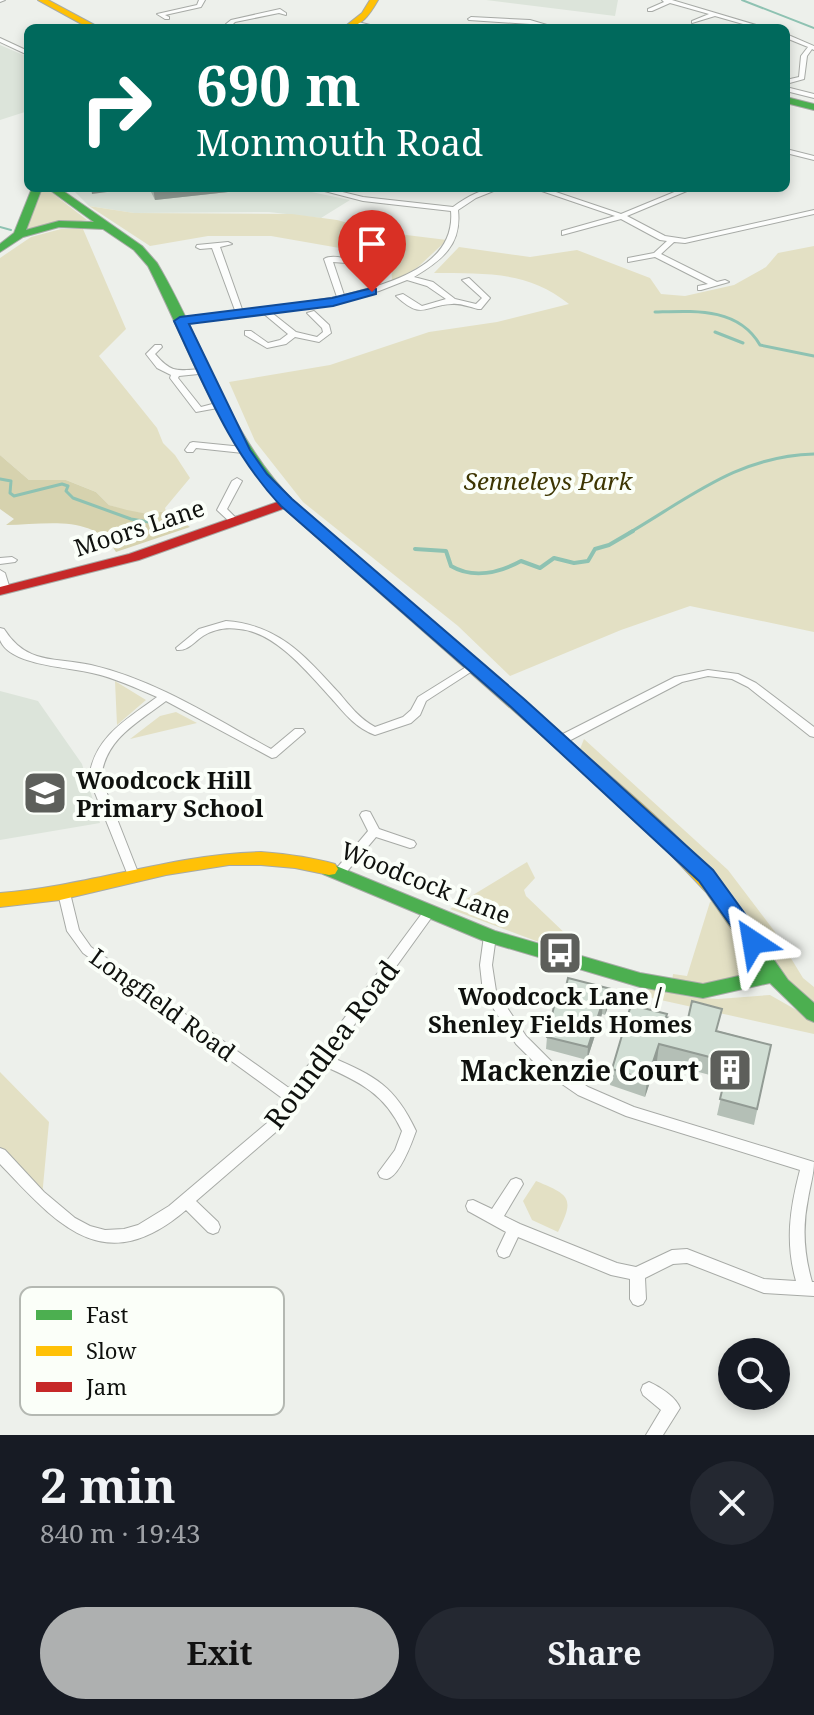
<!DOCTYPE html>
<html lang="en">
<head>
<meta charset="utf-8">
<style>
	body { margin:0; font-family:"Noto Serif",serif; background:#242831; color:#f1f3f6; height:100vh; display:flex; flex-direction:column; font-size:30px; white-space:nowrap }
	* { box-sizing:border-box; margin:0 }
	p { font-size:26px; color:#9ea1a6 }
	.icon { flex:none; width:44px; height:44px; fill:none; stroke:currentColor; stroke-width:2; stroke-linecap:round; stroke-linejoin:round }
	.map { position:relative; height:1435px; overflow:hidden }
	.sheet { display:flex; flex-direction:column; background:#171b24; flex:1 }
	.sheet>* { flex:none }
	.banner { position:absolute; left:24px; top:24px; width:766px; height:168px; border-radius:12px; box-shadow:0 4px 12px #0003; background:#00695c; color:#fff; overflow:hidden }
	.controls { position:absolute; left:718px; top:1338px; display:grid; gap:16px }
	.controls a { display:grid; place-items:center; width:72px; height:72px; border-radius:50%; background:#171b24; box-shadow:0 4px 12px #0003; font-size:40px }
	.pin { position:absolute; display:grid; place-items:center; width:68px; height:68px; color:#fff; margin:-82px -34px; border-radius:50% 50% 50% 0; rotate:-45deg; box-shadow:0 0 8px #0007 }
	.pin .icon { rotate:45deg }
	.me { position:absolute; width:88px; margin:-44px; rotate:327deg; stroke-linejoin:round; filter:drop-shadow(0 0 6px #0008) }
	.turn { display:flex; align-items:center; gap:28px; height:168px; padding:0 40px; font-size:36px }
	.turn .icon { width:104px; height:104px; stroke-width:2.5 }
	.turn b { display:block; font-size:56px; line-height:68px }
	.round { display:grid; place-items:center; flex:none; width:84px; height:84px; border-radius:42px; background:#242831 }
	.head { display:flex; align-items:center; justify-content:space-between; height:136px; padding:0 40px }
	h1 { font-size:48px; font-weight:700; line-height:60px }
	.cta { display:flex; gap:16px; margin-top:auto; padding:16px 40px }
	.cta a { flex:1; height:92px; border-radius:48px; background:#aeb0b0; color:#111; font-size:32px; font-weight:700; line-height:92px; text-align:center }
	.cta a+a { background:#242831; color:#f1f3f6 }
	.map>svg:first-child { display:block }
	.built { fill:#dce4da }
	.green { fill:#e3e0c4 }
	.forest { fill:#d6d2ae }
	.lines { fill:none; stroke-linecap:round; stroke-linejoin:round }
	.stream-far2 { stroke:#8ec2b2; stroke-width:2 }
	.stream-far1 { stroke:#8ec2b2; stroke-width:3 }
	.stream { stroke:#8ec2b2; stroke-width:4 }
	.street-casing { stroke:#a7aaa6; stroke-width:2 }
	.fast-casing { stroke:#a7aaa6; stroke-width:2 }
	.slow-casing { stroke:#a7aaa6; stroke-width:2 }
	.jam-casing { stroke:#a7aaa6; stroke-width:2 }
	.street { fill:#fcfdfc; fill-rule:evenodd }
	.fast { fill:#4caf50; fill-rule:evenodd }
	.slow { fill:#ffc107; fill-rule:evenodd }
	.jam { fill:#c62828; fill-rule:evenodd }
	.wall { fill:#b4bfb6 }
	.shaded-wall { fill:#929b94 }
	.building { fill:#d1ded4; stroke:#929b94; stroke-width:2 }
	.route { fill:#1a73e8; stroke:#114b97; stroke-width:2 }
	.labels { text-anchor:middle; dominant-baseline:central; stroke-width:8; stroke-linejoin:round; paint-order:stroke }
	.park-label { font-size:24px; font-style:italic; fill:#3d3502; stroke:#fbfff9 }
	.street-label { font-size:24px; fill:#0f110e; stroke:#fbfff9 }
	.poi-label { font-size:24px; font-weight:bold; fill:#0f110e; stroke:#fbfff9; text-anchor:start }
	.near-street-label { font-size:28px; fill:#0f110e; stroke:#fbfff9 }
	.near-poi-label { font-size:28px; font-weight:bold; fill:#0f110e; stroke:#fbfff9; text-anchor:end }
	.key { fill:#fbfff9; stroke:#b4b8b2; stroke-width:2 }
	.key-label { font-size:22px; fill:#0f110e }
</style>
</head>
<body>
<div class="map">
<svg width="814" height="1435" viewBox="0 0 814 1435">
	<rect width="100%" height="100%" fill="#edf0eb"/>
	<!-- built -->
	<path class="built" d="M 486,0 L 618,0 L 615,16 Z
		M 0,45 L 28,57 L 28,111 L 0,120 Z
		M 71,188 L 292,188 L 350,200 L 321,218 L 269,212 L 134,213 L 89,206 Z
		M 0,691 L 38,701 L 82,764 L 100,823 L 0,840 Z"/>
	<!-- green -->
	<path class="green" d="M 42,189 L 47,189 L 87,220 L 24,229 Z
		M 89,206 L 134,213 L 292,214 L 337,220 L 382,232 L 447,240 L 418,267 L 392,283 L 391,257 L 271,236 L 208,236 L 150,246 Z
		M 61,229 L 83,229 L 126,329 L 99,356 L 157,428 L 163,443 L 175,455 L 190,478 L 165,508 L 166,511 L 148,514 L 127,511 L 109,505 L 96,492 L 66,480 L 29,480 L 0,455 L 0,258 L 31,237 Z
		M 814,246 L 814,632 L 690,606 L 621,630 L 510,676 L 458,626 L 303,502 L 255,441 L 229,382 L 330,365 L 429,332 L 497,322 L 569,304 C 527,270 485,274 434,273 L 459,247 L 530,257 L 577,250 L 650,278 L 661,294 L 685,296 L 734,285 L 766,267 L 778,253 Z
		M 115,681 L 146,700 L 117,725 Z
		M 176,712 L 197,723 L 130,739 L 160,716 Z
		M 584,739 L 728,870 L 775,932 L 803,978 L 814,987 L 814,1005 L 791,987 L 747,917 L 715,876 L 588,759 L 580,749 Z
		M 527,862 L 535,878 L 524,890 L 526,896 L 572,940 L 571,954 L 450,909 Z
		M 717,900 L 753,954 L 753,970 C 731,989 699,985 672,982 L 673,974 L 687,976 L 710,902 Z
		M 649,988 L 690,997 L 718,999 L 770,995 L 814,1020 L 814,1034 L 629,993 Z
		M 0,1072 L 49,1122 L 42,1197 L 0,1154 Z
		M 536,1181 C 570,1195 575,1198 558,1232 L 532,1220 L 523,1201 Z"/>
	<!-- forest -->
	<path class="forest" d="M 0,455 L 29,480 L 66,480 L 96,492 L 109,505 L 127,510 L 148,514 L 166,511 L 190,527 L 116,552 C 94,513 44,525 6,525 L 14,519 L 0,509 Z"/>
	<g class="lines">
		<!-- stream-far2 -->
		<path class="stream-far2" d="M 742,0 L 814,28
			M 0,227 L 11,230"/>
		<!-- stream-far1 -->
		<path class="stream-far1" d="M 655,312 C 694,311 738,307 760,345 L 814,356
			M 715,332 L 743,343
			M 0,479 L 11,481 L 10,493 L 14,496 L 62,484 L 68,486 L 66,491 L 73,498 L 131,519 L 179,527
			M 629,533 C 692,496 739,456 814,454"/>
		<!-- stream -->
		<path class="stream" d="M 415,549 L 446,551 L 451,566 C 473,579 499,573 521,561 L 540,568 L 554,558 L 574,563 L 588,561 L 595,549 L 609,545 L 633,531"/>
		<!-- street casing -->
		<g class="street-casing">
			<path id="street" d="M 0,0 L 5,0 L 0,2 Z
				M 199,0 L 205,0 L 201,7 L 165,15 L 169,17 L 169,19 L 165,19 L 157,14 L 197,5 Z
				M 662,0 L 672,0 L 766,28 L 757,28 L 715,16 L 692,23 L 692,21 L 709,14 L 670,3 L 652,11 L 648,11 L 648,9 L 664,2 Z
				M 280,9 L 286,13 L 286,15 L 279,13 L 235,22 L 232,25 L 233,28 L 227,28 L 226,24 L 231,20 Z
				M 471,17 L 530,20 L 557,28 L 547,28 L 530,24 L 469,20 L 468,19 Z
				M 354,21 L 378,27 L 379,28 L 368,28 L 352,24 L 351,23 Z
				M 786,34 L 814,46 L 814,50 L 812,49 L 807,56 L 804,79 L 786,84 L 786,80 L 799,77 L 801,56 L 808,47 L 786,38 Z
				M 0,38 L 28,51 L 28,55 L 0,42 Z
				M 786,87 L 814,94 L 814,98 L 786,91 Z
				M 786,149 L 814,156 L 814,160 L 786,153 Z
				M 313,188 L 326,188 L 363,197 L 453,207 C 468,196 482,188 501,188 L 476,198 L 458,210 C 462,245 442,260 414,277 L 433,282 L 455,299 L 476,304 L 482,298 L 462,280 L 469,278 L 490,298 L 481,309 L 478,309 C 469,307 461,303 452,304 C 424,305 423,321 396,296 L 403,294 L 422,306 L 446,299 L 427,286 L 407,280 L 379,291 L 346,300 L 342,302 L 272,313 L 296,332 L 317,337 L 323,332 L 322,328 L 307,313 L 314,311 L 329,325 L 331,333 L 319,342 L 295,337 L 286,344 L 267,348 L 245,335 L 245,331 L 251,331 L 268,343 L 280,340 L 288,334 L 264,314 L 177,323 L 176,321 L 180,319 L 236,313 L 212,248 L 200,249 L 196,247 L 197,245 L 228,242 L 232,244 L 220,247 L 243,312 L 337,297 L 324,259 C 330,255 344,257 350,261 L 346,263 L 333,262 L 344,295 C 387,284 456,267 451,211 L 363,201 Z
				M 533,188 L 544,188 L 621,214 L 684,188 L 694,188 L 627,216 L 665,236 L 685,239 L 814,210 L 814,214 L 685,243 L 674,242 L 661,254 L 717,282 L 725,280 L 729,282 L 701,290 L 698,290 L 698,286 L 708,284 L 655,257 L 628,262 L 628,258 L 654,253 L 667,241 L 660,240 L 621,219 L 562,235 L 562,231 L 615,216 Z
				M 155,345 L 161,345 L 162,347 L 155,354 C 175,378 182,368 208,369 L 208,373 L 179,376 L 178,378 L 201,407 L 220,402 L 223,403 L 223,407 L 196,412 L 170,378 L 171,375 L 157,368 L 146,354 Z
				M 193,442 L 243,447 L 248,450 L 243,453 L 196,448 L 193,452 L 187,452 L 185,450 L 190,443 Z
				M 237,478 L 242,481 L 227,509 L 239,521 L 234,524 L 231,523 L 217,510 L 232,481 Z
				M 12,557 L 17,560 L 15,562 L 0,564 L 0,558 Z
				M 0,570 L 5,573 L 10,589 L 9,591 L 5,592 L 0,589 Z
				M 226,621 C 279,625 305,656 339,693 C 350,706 360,719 375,727 L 403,717 L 411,710 L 418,697 L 471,664 L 475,663 L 480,666 L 426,701 L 420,715 L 411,723 L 375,735 C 356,728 345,714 332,699 C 309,674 276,632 239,629 C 227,627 214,629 203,636 C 194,642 188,651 177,650 L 176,648 L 199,629 Z
				M 0,628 L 4,629 C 27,665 54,657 91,665 C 156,680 214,718 271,749 L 295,729 L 303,729 L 305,732 L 276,757 L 272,758 L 166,701 C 137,723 105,739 101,778 L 139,875 L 137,878 L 129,878 L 89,778 C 94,737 126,720 157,697 C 136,688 115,678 92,673 C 70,667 10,666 0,640 C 0,638 0,630 0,628 Z
				M 708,670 L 738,674 L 756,683 L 814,727 L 814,737 L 810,736 L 748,687 L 732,679 L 708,676 L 682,682 L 563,744 L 559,745 L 553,741 L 555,738 L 675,677 Z
				M 366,811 L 370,812 L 379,829 L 414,841 L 416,844 L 414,847 L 410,848 L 376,837 L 344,875 L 336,875 L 334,872 L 336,869 L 368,831 L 360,815 L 362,812 Z
				M 64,888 L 68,890 L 70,893 L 79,930 L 91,947 L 289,1088 L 317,1055 L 426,908 L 434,908 L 436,911 L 434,914 L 331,1057 C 375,1076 395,1086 416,1131 C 412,1142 400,1176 387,1179 C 384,1179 382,1178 380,1177 L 378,1173 L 395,1150 L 402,1131 C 385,1094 360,1082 324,1066 L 295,1100 L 277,1131 L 196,1201 L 218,1222 L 220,1227 L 218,1232 L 213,1234 L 208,1232 L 186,1210 C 104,1280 58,1225 0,1164 L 0,1148 L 5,1150 L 44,1192 L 75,1218 L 90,1226 L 105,1230 L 124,1229 L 138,1225 L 169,1206 L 267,1123 L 282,1098 L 83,953 L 67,931 L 58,893 L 60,890 Z
				M 490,931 L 494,933 L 496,936 L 492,965 L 496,991 L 526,1036 L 553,1063 L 588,1087 L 634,1107 L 814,1162 C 814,1174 810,1186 808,1199 C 802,1228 804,1254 812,1282 L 814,1282 L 814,1296 L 764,1293 L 687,1263 L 673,1264 L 645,1278 L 646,1299 L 643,1304 L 638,1306 L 633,1304 L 630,1299 L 630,1279 L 611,1275 L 518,1237 L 509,1256 L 504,1258 L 499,1256 L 497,1251 L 506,1232 L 468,1211 L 466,1206 L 468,1201 L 473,1200 L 492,1209 L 511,1180 L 516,1178 L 521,1180 L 523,1184 L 504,1216 L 520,1224 L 617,1263 L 636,1267 L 672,1250 L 687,1249 L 764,1279 L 796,1281 C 785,1242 790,1208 800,1170 L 626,1116 L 578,1095 L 543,1071 L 516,1044 L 483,992 L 480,965 L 484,936 L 486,933 Z
				M 649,1382 C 660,1387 676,1397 680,1408 L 663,1435 L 646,1435 L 661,1410 L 643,1395 L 641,1390 L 643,1385 Z"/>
		</g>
		<!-- fast casing -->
		<g class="fast-casing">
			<path id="fast" d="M 786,97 L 814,104 L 814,110 L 786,103 Z
				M 32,188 L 42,188 L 26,230 L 59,221 L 94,222 L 47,188 L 59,188 L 142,246 L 157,263 C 207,347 225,432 297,505 L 299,508 L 297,511 L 287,511 C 220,442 191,351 148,266 L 134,250 L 103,229 L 59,227 L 23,237 L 0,252 L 0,244 L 14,233 Z
				M 329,863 L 495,931 L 640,973 L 703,984 L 761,971 L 740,939 L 742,934 L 749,932 L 756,934 L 788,980 L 814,1003 L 814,1022 L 807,1019 L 770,983 L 703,998 L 640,987 L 484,941 L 323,874 L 320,869 L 323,864 Z"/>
		</g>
		<!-- slow casing -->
		<g class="slow-casing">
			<path id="slow" d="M 38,0 L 48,0 L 100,28 L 89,28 Z
				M 370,0 L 378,0 C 370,14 361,28 343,28 L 362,13 Z
				M 292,504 L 297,505 C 391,586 486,666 579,749 C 644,806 715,862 758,939 L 756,944 L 749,946 L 742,944 L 706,892 L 641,823 L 287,511 L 285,508 Z
				M 261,852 C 286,854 311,857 335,864 L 338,869 L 335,874 L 329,875 L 295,868 L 261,865 L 229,865 L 166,875 L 60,900 L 0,907 L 0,893 C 89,886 172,854 261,852 Z"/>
		</g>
		<!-- jam casing -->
		<g class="jam-casing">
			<path id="jam" d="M 286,499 L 291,500 L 293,503 L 291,506 L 139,560 L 0,595 L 0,587 L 129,554 Z"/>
		</g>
		<!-- street -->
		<use href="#street" class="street"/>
		<!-- fast -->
		<use href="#fast" class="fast"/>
		<!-- slow -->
		<use href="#slow" class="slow"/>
		<!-- jam -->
		<use href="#jam" class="jam"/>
	</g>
	<!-- wall -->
	<path class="wall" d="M 149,188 L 227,188 L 228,192 L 155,200 Z
		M 568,978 L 610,1002 L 605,1015 L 602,1014 L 587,1060 L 546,1049 L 547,1037 L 562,1003 Z
		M 667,1017 L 771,1045 L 754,1125 L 717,1115 L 725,1079 L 657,1061 L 645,1097 L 610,1085 L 612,1069 Z"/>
	<!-- shaded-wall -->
	<path class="shaded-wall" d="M 91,188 L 137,188 L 92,194 Z
		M 153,188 L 227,188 L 228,192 L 155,200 Z
		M 611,989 L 610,1002 L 605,1015 L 607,1002 Z
		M 603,1001 L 602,1014 L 587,1060 L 588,1047 Z
		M 659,1044 L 657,1061 L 645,1097 L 647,1080 Z"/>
	<!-- building -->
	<path class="building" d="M 568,978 L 611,989 L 607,1002 L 603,1001 L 588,1047 L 547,1037 L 555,1002 L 562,1003 Z
		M 692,1001 L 722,1009 L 716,1031 L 771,1045 L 757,1109 L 720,1099 L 729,1062 L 659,1044 L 647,1080 L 612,1069 L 631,1005 L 667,1014 L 666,1017 L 687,1023 Z"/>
	<!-- route -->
	<path class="route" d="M 372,288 L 376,289 L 376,294 L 333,306 L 189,324 L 250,450 L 267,474 L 292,499 L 524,699 L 713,870 L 761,936 L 764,942 L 761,947 L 746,947 L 699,881 L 511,707 L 281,506 C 231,453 205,387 174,321 L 180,317 L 332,298 Z"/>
	<!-- icons -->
	<defs>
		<g id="school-square" transform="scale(2.3)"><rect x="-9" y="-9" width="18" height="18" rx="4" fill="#5d5f5b" stroke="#fbfff9"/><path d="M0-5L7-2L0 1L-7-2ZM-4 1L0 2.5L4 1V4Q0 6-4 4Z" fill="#fff"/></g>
		<g id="bus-square" transform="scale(2.3)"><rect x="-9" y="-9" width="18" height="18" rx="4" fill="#5d5f5b" stroke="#fbfff9"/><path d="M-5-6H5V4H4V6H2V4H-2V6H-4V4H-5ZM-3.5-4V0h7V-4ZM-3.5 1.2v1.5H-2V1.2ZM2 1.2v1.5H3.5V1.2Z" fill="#fff"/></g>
		<g id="building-square" transform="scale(2.3)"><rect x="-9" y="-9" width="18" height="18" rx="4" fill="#5d5f5b" stroke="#fbfff9"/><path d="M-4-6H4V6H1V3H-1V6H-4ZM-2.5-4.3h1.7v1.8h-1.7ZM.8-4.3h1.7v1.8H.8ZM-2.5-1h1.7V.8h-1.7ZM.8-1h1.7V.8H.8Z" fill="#fff"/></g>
	</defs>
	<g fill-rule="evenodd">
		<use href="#school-square" x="45" y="793"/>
		<use href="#bus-square" x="560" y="953"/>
		<use href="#building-square" x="730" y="1070"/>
	</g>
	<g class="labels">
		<!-- park labels -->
		<g class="park-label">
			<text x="548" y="480">Senneleys Park</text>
		</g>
		<!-- street labels -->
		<g class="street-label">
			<text transform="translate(139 527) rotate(-18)">Moors Lane</text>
			<text transform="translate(426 882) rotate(22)">Woodcock Lane</text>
			<text transform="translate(163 1004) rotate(36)">Longfield Road</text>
		</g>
		<!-- poi labels -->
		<g class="poi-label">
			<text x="76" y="779">Woodcock Hill<tspan x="76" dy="28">Primary School</tspan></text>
			<text x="560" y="995" text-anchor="middle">Woodcock Lane /<tspan x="560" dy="28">Shenley Fields Homes</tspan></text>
		</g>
		<!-- near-street labels -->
		<g class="near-street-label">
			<text transform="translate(331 1044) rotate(-53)">Roundlea Road</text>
		</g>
		<!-- near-poi labels -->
		<g class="near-poi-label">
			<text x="699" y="1070">Mackenzie Court</text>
		</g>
	</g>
	<!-- legend -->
	<rect x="20" y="1287" width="264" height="128" rx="12" class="key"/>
	<rect x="36" y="1310" width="36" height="10" fill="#4caf50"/>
	<rect x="36" y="1346" width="36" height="10" fill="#ffc107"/>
	<rect x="36" y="1382" width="36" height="10" fill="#c62828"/>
	<g class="key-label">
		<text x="86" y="1323">Fast</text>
		<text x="86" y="1359">Slow</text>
		<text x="86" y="1395">Jam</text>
	</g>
</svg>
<div class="controls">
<a><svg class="icon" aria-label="search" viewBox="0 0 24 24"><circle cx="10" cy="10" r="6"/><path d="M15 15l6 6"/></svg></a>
</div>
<div class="pin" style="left:372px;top:292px;background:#d93025"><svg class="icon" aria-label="arrive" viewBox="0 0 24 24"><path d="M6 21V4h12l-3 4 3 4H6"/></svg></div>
<svg class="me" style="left:753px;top:942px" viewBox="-20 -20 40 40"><path d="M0-17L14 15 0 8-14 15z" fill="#1a73e8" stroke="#fff" stroke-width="4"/></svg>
<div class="banner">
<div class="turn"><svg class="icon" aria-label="right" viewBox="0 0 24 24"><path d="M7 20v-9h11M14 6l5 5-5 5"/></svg><div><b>690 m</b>Monmouth Road</div></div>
</div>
</div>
<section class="sheet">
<div class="head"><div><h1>2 min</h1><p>840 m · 19:43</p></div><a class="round"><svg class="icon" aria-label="close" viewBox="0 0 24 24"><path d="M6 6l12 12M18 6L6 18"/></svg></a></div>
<div class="cta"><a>Exit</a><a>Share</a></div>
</section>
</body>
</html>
